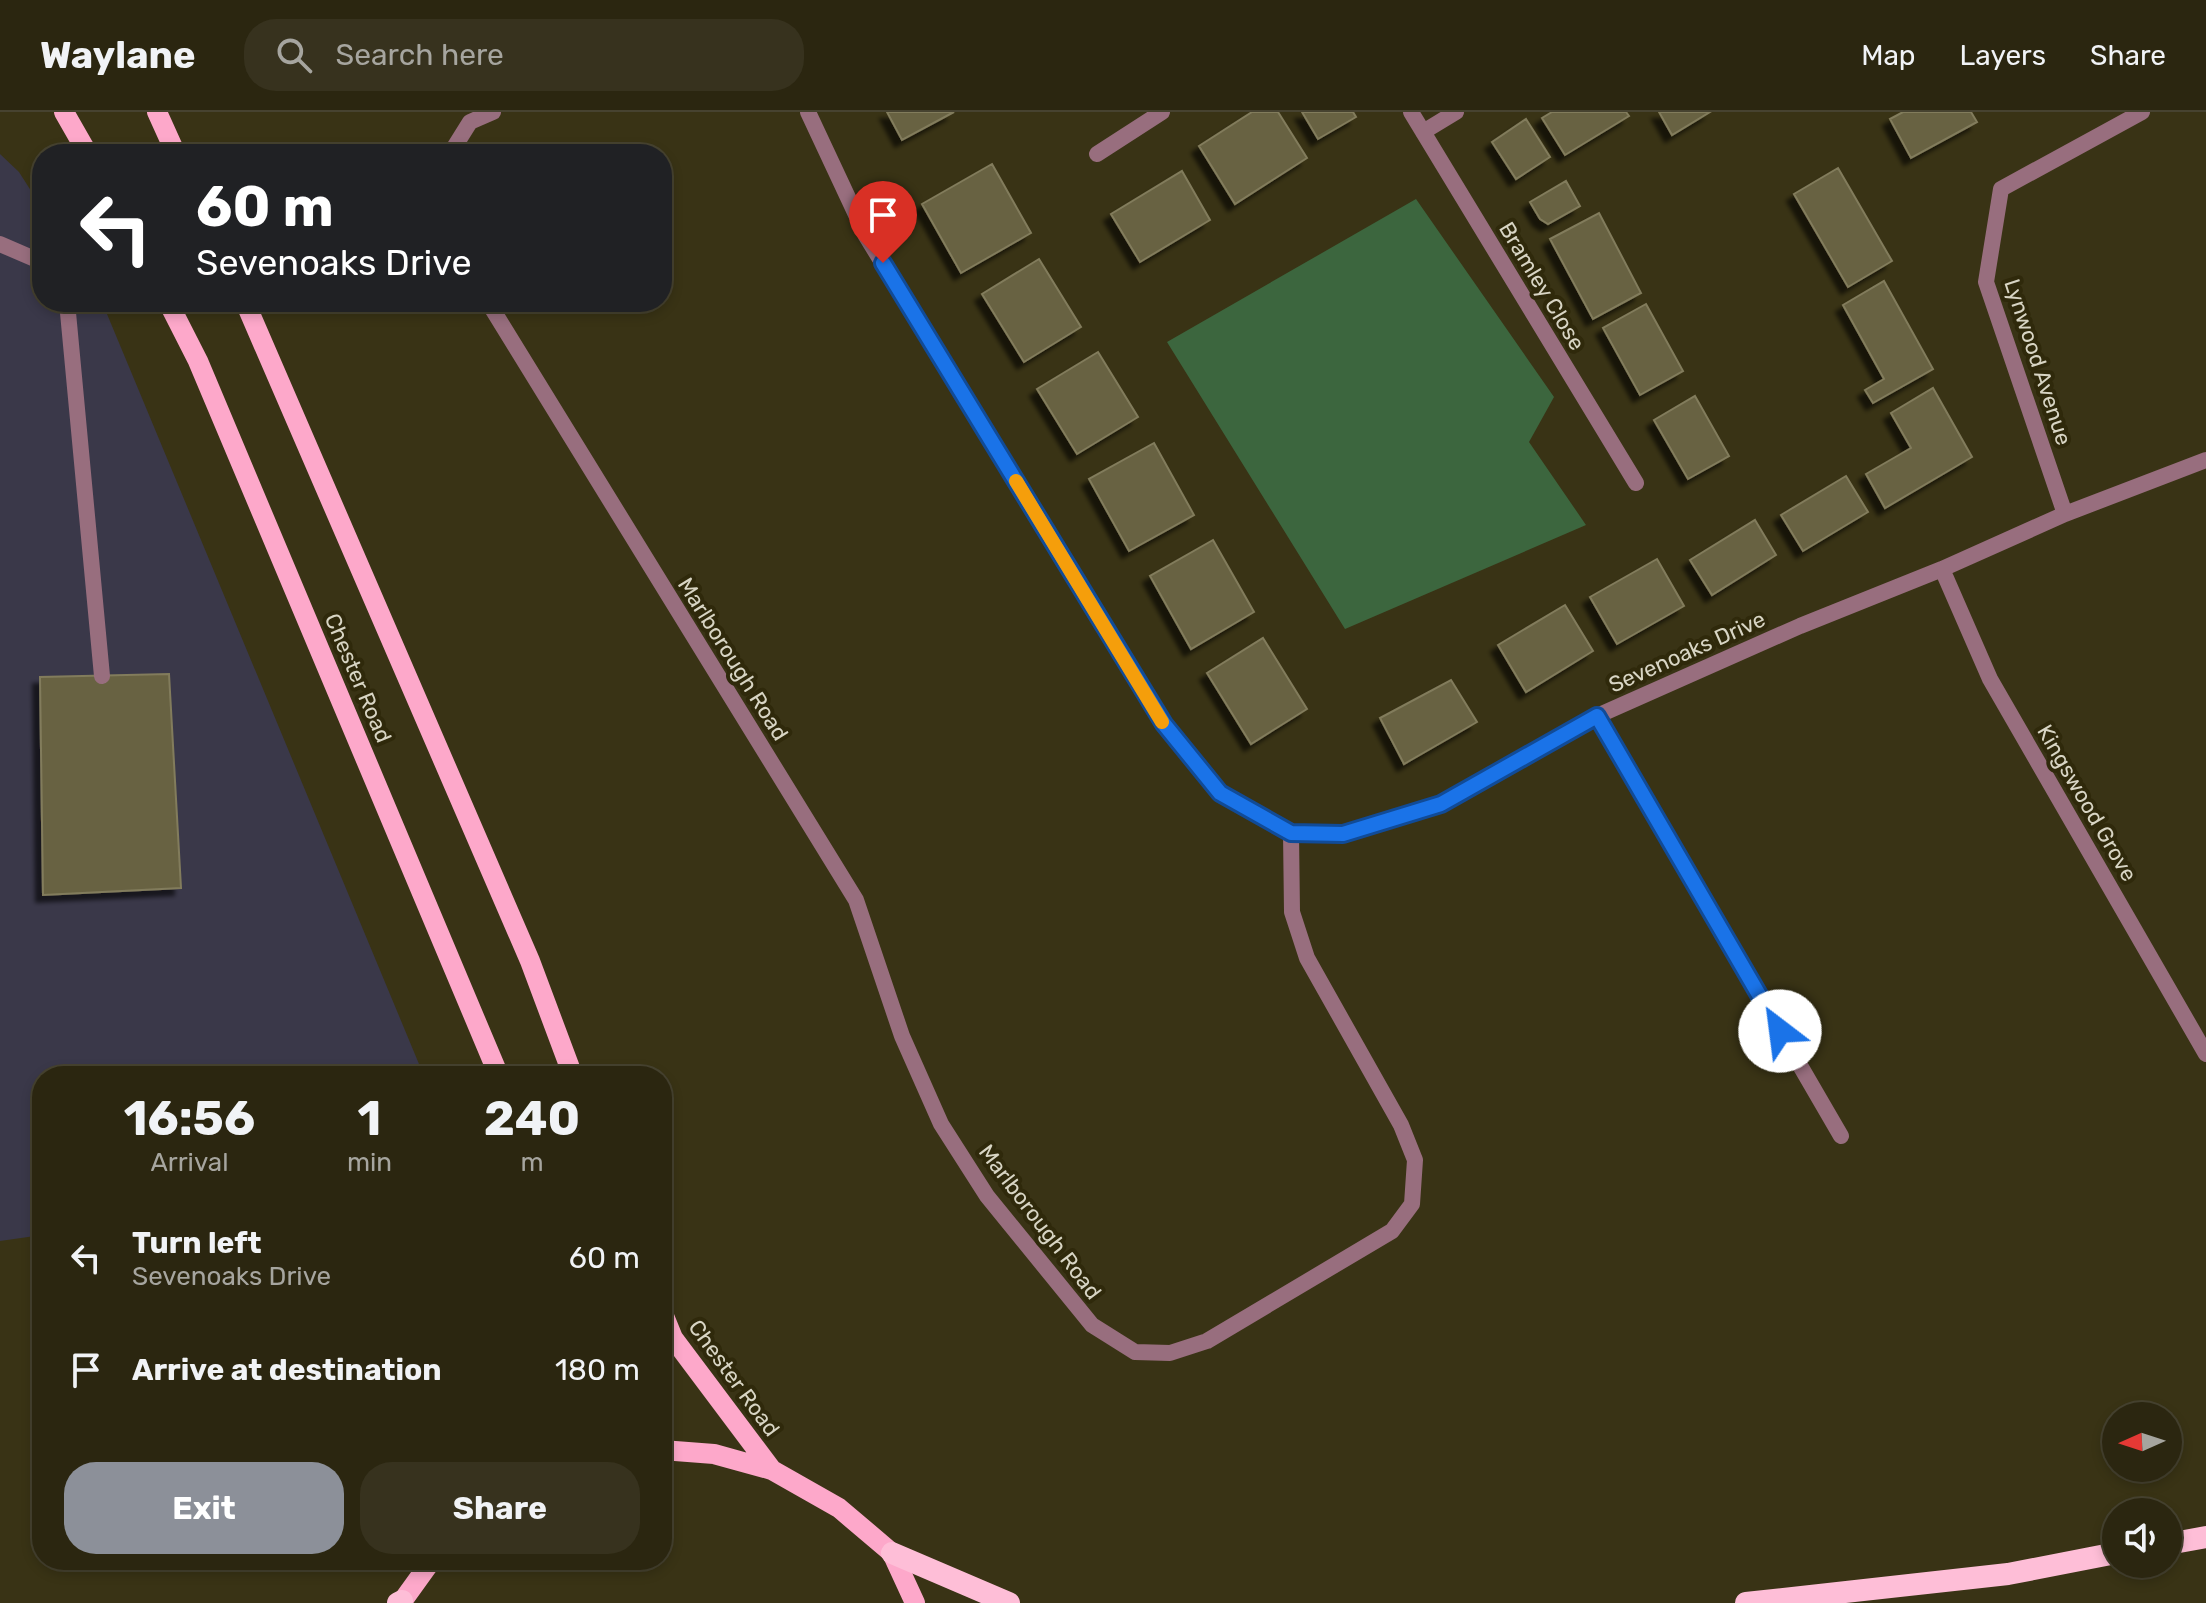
<!DOCTYPE html>
<html lang="en">
<head>
<meta charset="utf-8">
<style>
	body { margin:0; font-family:Rubik,sans-serif; background:#37321e; color:#f1f3f6; height:100vh; display:flex; flex-direction:column; font-size:30px; white-space:nowrap }
	* { box-sizing:border-box; margin:0 }
	p { font-size:26px; color:#a6a59f }
	.icon { flex:none; width:44px; height:44px; fill:none; stroke:currentColor; stroke-width:2; stroke-linecap:round; stroke-linejoin:round }
	.map { position:relative; flex:1; overflow:hidden }
	.sheet { position:absolute; left:32px; top:954px; width:640px; height:504px; display:flex; flex-direction:column; background:#2b2610; border-radius:32px; box-shadow:0 4px 12px #0003,0 0 0 2px #474330 }
	.sheet>* { flex:none }
	.top-card { position:absolute; left:32px; top:32px; width:640px; height:168px; border-radius:32px; box-shadow:0 4px 12px #0003,0 0 0 2px #474330; background:#202124; color:#fff; overflow:hidden }
	.needle { width:52px; rotate:267deg }
	.buttons { position:absolute; left:2102px; top:1290px; display:grid; gap:16px }
	.buttons a { display:grid; place-items:center; width:80px; height:80px; border-radius:50%; background:#2b2610; box-shadow:0 4px 12px #0003,0 0 0 2px #474330; font-size:40px }
	.pin { position:absolute; display:grid; place-items:center; width:68px; height:68px; color:#fff; margin:-82px -34px; border-radius:50% 50% 50% 0; rotate:-45deg; box-shadow:0 0 8px #0007 }
	.pin .icon { rotate:45deg }
	.me { position:absolute; width:88px; margin:-44px; rotate:330deg; stroke-linejoin:round; filter:drop-shadow(0 0 6px #0008) }
	.turn { display:flex; align-items:center; gap:28px; height:168px; padding:0 32px; font-size:36px }
	.turn .icon { width:104px; height:104px; stroke-width:2.5 }
	.turn b { display:block; font-size:56px; line-height:68px }
	.eta { display:flex; justify-content:space-evenly; align-items:center; height:136px; text-align:center }
	.eta b { font-size:48px; font-weight:700; line-height:56px }
	.cta { display:flex; gap:16px; margin-top:auto; padding:16px 32px }
	.cta a { flex:1; height:92px; border-radius:32px; background:#8c9099; color:#fff; font-size:32px; font-weight:700; line-height:92px; text-align:center }
	.cta a+a { background:#37321e; color:#f1f3f6 }
	ul { padding:0; list-style:none }
	li { display:flex; align-items:center; gap:24px; height:112px; padding:0 32px }
	li div { flex:1 }
	li b { display:block; font-size:30px }
	li em { font-style:normal }
	header { display:flex; align-items:center; gap:48px; box-sizing:border-box; height:112px; padding:0 40px; background:#2b2610; border-bottom:2px solid #474330 }
	header strong { font-size:38px }
	nav { display:flex; gap:44px; margin-inline-start:auto; font-size:28px }
	.search { width:560px; height:72px; background:#37321e; display:flex; align-items:center; gap:20px; box-sizing:border-box; padding:0 28px; border-radius:32px; color:#a6a59f; font-size:30px }
	.map>svg:first-child { display:block }
	.industrial { fill:#3a3849 }
	.green { fill:#3c663e }
	.building { fill:#686243; stroke:#827c5c; stroke-width:2; filter:url(#shadow) }
	.lines { fill:none; stroke-linecap:round; stroke-linejoin:round }
	.service { stroke:#986e7e; stroke-width:16 }
	.minor { stroke:#986e7e; stroke-width:16 }
	.primary { stroke:#fda8ca; stroke-width:20 }
	.trunk { stroke:#febed7; stroke-width:22 }
	.route-casing { stroke:#114b97; stroke-width:20 }
	.route { stroke:#1a73e8; stroke-width:14 }
	.slow { stroke:#f59e0b; stroke-width:14 }
	.labels { text-anchor:middle; dominant-baseline:central; stroke-width:8; stroke-linejoin:round; paint-order:stroke }
	.street-label { font-size:22px; fill:#d8d5c4; stroke:#2f290b }
</style>
</head>
<body>
<header>
<strong>Waylane</strong>
<div class="search"><svg class="icon" aria-label="search" viewBox="0 0 24 24"><circle cx="10" cy="10" r="6"/><path d="M15 15l6 6"/></svg>Search here</div>
<nav><a>Map</a><a>Layers</a><a>Share</a></nav>
</header>
<div class="map">
<svg width="2206" height="1491" viewBox="0 0 2206 1491">
	<defs>
		<filter id="shadow"><feDropShadow dx="-7" dy="7" stdDeviation="2" flood-color="#0009"/></filter>
	</defs>
	<rect width="100%" height="100%" fill="#393315"/>
	<!-- industrial -->
	<path class="industrial" d="M 0,42 L 19,60 L 42,96 L 42,190 L 102,190 L 424,964 L 42,964 L 42,1123 L 0,1129 Z"/>
	<!-- green -->
	<path class="green" d="M 1416,87 L 1554,285 L 1529,330 L 1586,413 L 1345,517 L 1167,230 Z"/>
	<!-- building -->
	<path class="building" d="M 887,0 L 954,0 L 902,28 Z
		M 1252,0 L 1278,0 L 1307,46 L 1235,92 L 1199,34 Z
		M 1302,0 L 1353,0 L 1356,5 L 1318,27 Z
		M 1552,0 L 1626,0 L 1629,4 L 1565,43 L 1542,6 Z
		M 1659,0 L 1710,0 L 1672,23 Z
		M 1903,0 L 1971,0 L 1977,10 L 1911,46 L 1890,7 Z
		M 1526,7 L 1550,45 L 1516,67 L 1492,30 Z
		M 992,52 L 1031,121 L 961,161 L 922,92 Z
		M 1838,56 L 1892,149 L 1848,175 L 1794,82 Z
		M 1182,59 L 1210,108 L 1140,150 L 1111,102 Z
		M 1566,69 L 1580,94 L 1548,112 L 1540,107 L 1530,90 Z
		M 1599,101 L 1641,181 L 1593,207 L 1550,127 Z
		M 1039,147 L 1081,215 L 1024,250 L 982,182 Z
		M 1884,169 L 1933,257 L 1873,291 L 1865,278 L 1884,267 L 1843,193 Z
		M 1646,192 L 1683,259 L 1640,283 L 1603,216 Z
		M 1098,240 L 1138,305 L 1077,342 L 1037,277 Z
		M 1933,276 L 1972,345 L 1885,396 L 1866,362 L 1911,336 L 1891,301 Z
		M 1695,284 L 1729,344 L 1688,367 L 1654,308 Z
		M 1154,331 L 1194,403 L 1129,439 L 1089,367 Z
		M 1846,364 L 1868,400 L 1803,439 L 1781,403 Z
		M 1755,408 L 1776,443 L 1712,483 L 1690,448 Z
		M 1213,428 L 1254,500 L 1191,537 L 1150,464 Z
		M 1657,447 L 1684,494 L 1617,532 L 1590,485 Z
		M 1565,493 L 1593,539 L 1526,580 L 1498,533 Z
		M 1263,526 L 1307,597 L 1251,632 L 1207,561 Z
		M 169,562 L 181,776 L 43,783 L 40,565 Z
		M 1451,568 L 1477,610 L 1404,652 L 1380,606 Z"/>
	<g class="lines">
		<!-- service -->
		<path class="service" d="M 0,132 L 37,148 L 42,154
			M 67,190 L 102,564"/>
		<!-- minor -->
		<path class="minor" d="M 808,0 L 866,124 L 1164,612 L 1220,681 L 1291,721 L 1343,722 L 1441,692 L 1597,604 L 1800,514 L 1942,457 L 2065,402 L 2206,348
			M 1411,0 L 1636,371
			M 1423,20 L 1456,0
			M 450,42 L 470,10 L 493,0
			M 1097,42 L 1162,0
			M 488,190 L 856,788 L 902,924 L 941,1012 L 987,1084 L 1092,1213 L 1135,1240 L 1170,1241 L 1207,1229 L 1392,1119 L 1412,1092 L 1415,1048 L 1401,1013 L 1307,846 L 1292,800 L 1291,721
			M 2065,402 L 1986,170 L 2001,77 L 2142,0
			M 1942,457 L 1990,567 L 2206,942
			M 1597,604 L 1841,1024"/>
		<!-- primary -->
		<path class="primary" d="M 64,0 L 88,42
			M 157,0 L 176,42
			M 168,190 L 198,249 L 499,964
			M 245,190 L 530,849 L 573,964
			M 662,1199 L 673,1226 L 772,1358
			M 662,1338 L 714,1342 L 772,1358 L 839,1396 L 892,1441 L 915,1491
			M 401,1491 L 432,1448"/>
		<!-- trunk -->
		<path class="trunk" d="M 2168,1432 L 2206,1425
			M 892,1441 L 1009,1491
			M 398,1491 L 402,1489
			M 1746,1491 L 2008,1462 L 2116,1441"/>
	</g>
	<g class="lines">
		<!-- route casing -->
		<g class="route-casing">
			<path id="route" d="M 883,151 L 1164,612 L 1220,681 L 1291,721 L 1343,722 L 1441,692 L 1597,604 L 1780,919"/>
		</g>
		<!-- route -->
		<use href="#route" class="route"/>
		<!-- slow -->
		<path class="slow" d="M 1016,369 L 1162,610"/>
	</g>
	<g class="labels">
		<!-- street labels -->
		<g class="street-label">
			<text transform="translate(1542 174) rotate(59)">Bramley Close</text>
			<text transform="translate(2038 250) rotate(72)">Lynwood Avenue</text>
			<text transform="translate(1687 540) rotate(-24)">Sevenoaks Drive</text>
			<text transform="translate(733 547) rotate(58)">Marlborough Road</text>
			<text transform="translate(358 566) rotate(67)">Chester Road</text>
			<text transform="translate(2087 691) rotate(60)">Kingswood Grove</text>
			<text transform="translate(1040 1110) rotate(53)">Marlborough Road</text>
			<text transform="translate(734 1266) rotate(54)">Chester Road</text>
		</g>
	</g>
</svg>
<div class="buttons">
<a><svg class="needle" viewBox="-14 -14 28 28"><path d="M0-13l5 13h-10z" fill="#e53935"/><path d="M0 13l5-13h-10z" fill="#a6a59f"/></svg></a>
<a><svg class="icon" aria-label="sound" viewBox="0 0 24 24"><path d="M4 9h4l5-4v14l-5-4H4zM17 9q2 3 0 6"/></svg></a>
</div>
<div class="pin" style="left:883px;top:151px;background:#d93025"><svg class="icon" aria-label="arrive" viewBox="0 0 24 24"><path d="M6 21V4h12l-3 4 3 4H6"/></svg></div>
<svg class="me" style="left:1780px;top:919px" viewBox="-20 -20 40 40"><circle r="19" fill="#fff"/><path d="M0-13L10 11 0 6-10 11z" fill="#1a73e8"/></svg>
<div class="top-card">
<div class="turn"><svg class="icon" aria-label="left" viewBox="0 0 24 24"><path d="M17 20v-9H6M10 6l-5 5 5 5"/></svg><div><b>60 m</b>Sevenoaks Drive</div></div>
</div>
<section class="sheet">
<div class="eta">
<div><b>16:56</b><p>Arrival</p></div>
<div><b>1</b><p>min</p></div>
<div><b>240</b><p>m</p></div>
</div>
<ul>
<li><svg class="icon" aria-label="left" viewBox="0 0 24 24"><path d="M17 20v-9H6M10 6l-5 5 5 5"/></svg><div><b>Turn left</b><p>Sevenoaks Drive</p></div><em>60 m</em></li>
<li><svg class="icon" aria-label="arrive" viewBox="0 0 24 24"><path d="M6 21V4h12l-3 4 3 4H6"/></svg><div><b>Arrive at destination</b></div><em>180 m</em></li>
</ul>
<div class="cta"><a>Exit</a><a>Share</a></div>
</section>
</div>
</body>
</html>
